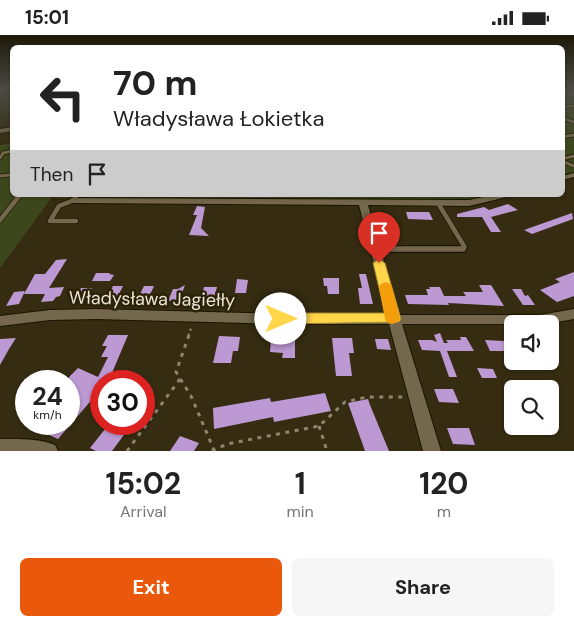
<!DOCTYPE html>
<html lang="en">
<head>
<meta charset="utf-8">
<style>
	body { margin:0; font-family:"DM Sans",sans-serif; background:#f6f6f6; color:#222; height:100vh; display:flex; flex-direction:column; font-size:19px; white-space:nowrap }
	* { box-sizing:border-box; margin:0 }
	p { font-size:16px; color:#767676 }
	.icon { flex:none; width:28px; height:28px; fill:none; stroke:currentColor; stroke-width:2; stroke-linecap:round; stroke-linejoin:round }
	.map { position:relative; height:416px; overflow:hidden }
	.panel { display:flex; flex-direction:column; background:#fff; flex:1 }
	.panel>* { flex:none }
	.banner { position:absolute; left:10px; top:10px; width:555px; height:152px; border-radius:8px; box-shadow:0 1px 4px #0004; background:#fff; color:#222; overflow:hidden }
	.buttons { position:absolute; left:504px; top:280px; display:grid; gap:10px }
	.buttons a { display:grid; place-items:center; width:55px; height:55px; border-radius:8px; background:#fff; box-shadow:0 1px 4px #0004; font-size:25px }
	.speed { position:absolute; left:15px; top:335px; display:flex; gap:10px; font-size:25px; font-weight:700; text-align:center }
	.speed>* { display:grid; place-content:center; width:65px; height:65px; border-radius:50%; background:#fff; box-shadow:0 1px 4px #0004; line-height:1 }
	.speed small { font-size:12px; font-weight:400 }
	.speed .limit { border:8px solid #d22; background:#fff; color:#111 }
	.pin { position:absolute; display:grid; place-items:center; width:42px; height:42px; color:#fff; margin:-51px -21px; border-radius:50% 50% 50% 0; rotate:-45deg; box-shadow:0 0 5px #0007 }
	.pin .icon { rotate:45deg }
	.me { position:absolute; width:55px; margin:-28px; rotate:90deg; stroke-linejoin:round; filter:drop-shadow(0 0 4px #0008) }
	.turn { display:flex; align-items:center; gap:18px; height:105px; padding:0 20px; font-size:22px }
	.turn .icon { width:65px; height:65px; stroke-width:2.5 }
	.turn b { display:block; font-size:35px; line-height:42px }
	.then { display:flex; align-items:center; height:48px; padding:0 20px; background:#0003; gap:10px; font-size:19px }
	.eta { display:flex; justify-content:space-evenly; align-items:center; height:85px; text-align:center }
	.eta b { font-size:30px; font-weight:700; line-height:35px }
	.action { display:flex; gap:10px; margin-top:auto; padding:10px 20px }
	.action a { flex:1; height:58px; border-radius:8px; background:#ea580c; color:#fff; font-size:20px; font-weight:700; line-height:58px; text-align:center }
	.action a+a { background:#f6f6f6; color:#222 }
	.status { display:flex; justify-content:space-between; align-items:center; height:35px; padding:0 25px; background:#fff; direction:ltr }
	.status svg { height:14px; fill:currentColor }
	.map>svg:first-child { display:block }
	.green { fill:#3d471c }
	.building { fill:#bc99d3 }
	.lines { fill:none; stroke-linecap:round; stroke-linejoin:round }
	.lane-far3-casing { stroke:#1d1400; stroke-width:4 }
	.lane-far2-casing { stroke:#1d1400; stroke-width:4.5 }
	.lane-far1-casing { stroke:#1d1400; stroke-width:6 }
	.lane-casing { stroke:#1d1400; stroke-width:8 }
	.street-casing { stroke:#1d1400; stroke-width:2 }
	.path-far1 { stroke:#8e8671; stroke-width:2; stroke-dasharray:2.5 3; stroke-linecap:butt }
	.path { stroke:#8e8671; stroke-width:3; stroke-dasharray:4 5.5; stroke-linecap:butt }
	.lane-far3 { stroke:#73684c; stroke-width:2.5 }
	.lane-far2 { stroke:#73684c; stroke-width:3 }
	.lane-far1 { stroke:#73684c; stroke-width:4.5 }
	.lane { stroke:#73684c; stroke-width:5.5 }
	.street { fill:#73684c; fill-rule:evenodd }
	.route { fill:#ffd54a; stroke:#a68a30 }
	.slow { fill:#f59e0b }
	.labels { text-anchor:middle; dominant-baseline:central; stroke-width:5; stroke-linejoin:round; paint-order:stroke }
	.near-street-label { font-size:18px; fill:#ebe5d5; stroke:#2b2207 }
</style>
</head>
<body>
<div class="status"><b>15:01</b><svg viewBox="0 0 49 12"><path d="M0 12V9h3v3zM5 12V6h3v6zM10 12V3h3v9zM15 12V0h3v12zM26 1h20v11H26zM47 4h2v5h-2z"/></svg></div>
<div class="map">
<svg width="574" height="416" viewBox="0 0 574 416">
	<rect width="100%" height="100%" fill="#352c11"/>
	<!-- green -->
	<path class="green" d="M 563,54 L 574,54 L 574,138 L 563,141 Z
		M 12,108 L 12,160 L 493,160 L 474,165 L 91,165 L 52,162 L 0,233 L 0,110 Z"/>
	<!-- building -->
	<path class="building" d="M 508,169 L 518,175 L 491,182 L 501,197 L 491,197 L 482,182 L 457,182 L 457,179 L 484,172 L 489,175 Z
		M 197,171 L 205,172 L 201,193 L 209,201 L 189,200 L 197,180 L 193,180 Z
		M 406,177 L 429,177 L 433,185 L 408,184 Z
		M 572,178 L 573,184 L 532,199 L 524,195 Z
		M 67,224 L 49,253 L 64,252 L 60,261 L 56,262 L 53,266 L 41,267 L 45,259 L 24,259 L 35,239 L 45,239 L 56,225 Z
		M 574,237 L 574,261 L 557,267 L 540,255 L 560,247 L 555,244 Z
		M 96,238 L 110,238 L 109,239 L 114,240 L 110,246 L 92,246 Z
		M 359,239 L 366,239 L 373,269 L 360,269 L 358,253 L 362,253 Z
		M 323,243 L 339,243 L 339,259 L 328,259 L 327,251 L 324,251 Z
		M 237,244 L 248,245 L 246,258 L 235,258 Z
		M 185,250 L 179,266 L 168,266 L 173,254 L 178,254 Z
		M 479,250 L 491,250 L 504,271 L 448,268 L 449,270 L 408,269 L 405,260 L 428,260 L 426,254 L 430,254 L 429,252 L 440,252 L 444,261 L 466,261 L 463,257 L 483,257 Z
		M 113,251 L 123,251 L 116,265 L 106,265 Z
		M 144,251 L 154,251 L 147,266 L 137,265 Z
		M 204,252 L 217,252 L 213,267 L 200,267 Z
		M 81,253 L 92,253 L 85,265 L 74,265 Z
		M 512,254 L 521,254 L 525,261 L 528,260 L 535,270 L 523,270 Z
		M 25,256 L 19,269 L 6,271 L 14,257 Z
		M 440,298 L 444,308 L 448,308 L 446,305 L 461,305 L 460,302 L 466,302 L 474,316 L 447,316 L 457,342 L 449,342 L 440,316 L 422,315 L 418,305 L 432,305 L 437,307 L 434,300 Z
		M 108,300 L 128,300 L 112,338 L 114,339 L 108,346 L 101,346 L 101,354 L 58,404 L 47,399 L 56,389 L 69,389 L 69,342 L 78,333 L 98,342 L 108,322 L 101,322 L 107,311 L 102,311 Z
		M 219,301 L 240,302 L 238,316 L 233,316 L 231,328 L 213,328 Z
		M 289,302 L 295,303 L 295,323 L 282,323 L 283,318 L 270,317 L 271,303 Z
		M 16,303 L 9,314 L 0,330 L 0,304 Z
		M 332,303 L 352,303 L 354,318 L 349,318 L 352,341 L 336,341 Z
		M 375,304 L 388,304 L 391,315 L 377,314 Z
		M 485,305 L 504,306 L 509,316 L 490,316 Z
		M 477,333 L 493,334 L 497,343 L 482,343 Z
		M 434,354 L 453,354 L 459,368 L 439,367 Z
		M 325,358 L 331,376 L 274,387 L 273,382 L 214,394 L 213,373 L 270,363 L 271,367 Z
		M 368,364 L 370,370 L 389,416 L 365,416 L 348,368 Z
		M 109,389 L 132,389 L 112,416 L 96,416 L 90,413 Z
		M 447,393 L 469,393 L 475,410 L 453,409 Z
		M 180,401 L 199,408 L 194,416 L 170,416 Z"/>
	<g class="lines">
		<!-- lane-far3 casing -->
		<g class="lane-far3-casing">
			<path id="lane-far3" d="M 562,54 L 574,58
				M 562,61 L 574,60
				M 562,72 L 574,71
				M 562,83 L 574,87"/>
		</g>
		<!-- lane-far2 casing -->
		<g class="lane-far2-casing">
			<path id="lane-far2" d="M 562,102 L 574,100
				M 0,123 L 3,118 L 12,116
				M 562,124 L 574,121
				M 562,126 L 574,131
				M 0,141 L 9,140"/>
		</g>
		<!-- lane-far1 casing -->
		<g class="lane-far1-casing">
			<path id="lane-far1" d="M 76,160 L 74,165 L 59,171 L 50,186 L 76,186
				M 438,168 L 464,211 L 463,213
				M 0,185 L 20,160"/>
		</g>
		<!-- lane casing -->
		<g class="lane-casing">
			<path id="lane" d="M 375,214 L 463,214 L 464,212"/>
		</g>
		<!-- street casing -->
		<g class="street-casing">
			<path id="street" d="M 12,92 L 12,96 L 0,98 L 0,94 Z
				M 574,138 L 574,142 L 562,145 L 562,141 Z
				M 493,160 L 508,160 L 507,162 L 469,171 L 368,170 L 399,280 L 540,280 L 574,274 L 574,284 L 546,289 L 402,289 L 441,416 L 423,416 L 389,289 L 281,289 L 96,284 L 50,285 L 0,291 L 0,281 L 50,275 L 96,274 L 281,279 L 387,280 L 359,170 L 74,168 L 71,167 L 71,163 L 469,165 Z
				M 0,404 C 18,404 38,403 55,410 L 58,416 L 0,416 Z"/>
		</g>
		<!-- path-far1 -->
		<path class="path-far1" d="M 188,301 L 192,291"/>
		<!-- path -->
		<path class="path" d="M 189,300 L 176,337 L 191,361 L 214,415
			M 319,391 L 327,416
			M 127,416 L 180,344
			M 212,416 L 227,409 L 319,391 L 345,367 L 367,362 L 404,362"/>
		<!-- lane-far3 -->
		<use href="#lane-far3" class="lane-far3"/>
		<!-- lane-far2 -->
		<use href="#lane-far2" class="lane-far2"/>
		<!-- lane-far1 -->
		<use href="#lane-far1" class="lane-far1"/>
		<!-- lane -->
		<use href="#lane" class="lane"/>
		<!-- street -->
		<use href="#street" class="street"/>
	</g>
	<!-- sky -->
	<linearGradient id="sky" x2="0" y2="1"><stop stop-color="#1d1809"/><stop offset="0.48" stop-color="#4b4b43"/><stop offset="1" stop-color="#4b4b43" stop-opacity="0"/></linearGradient>
	<rect width="574" height="112" fill="url(#sky)"/>
	<!-- route -->
	<path class="route" d="M 379,224 L 385,228 L 401,284 L 399,287 L 281,289 L 276,287 L 274,284 L 276,280 L 281,278 L 385,278 L 373,228 Z"/>
	<!-- slow -->
	<path class="slow" d="M 386,247 L 390,249 L 392,252 L 400,284 L 398,287 L 392,289 L 387,287 L 385,284 L 379,252 L 381,249 Z"/>
	<g class="labels">
		<!-- near-street labels -->
		<g class="near-street-label">
			<text transform="translate(152 264) rotate(1)">Władysława Jagiełły</text>
		</g>
	</g>
</svg>
<div class="buttons">
<a><svg class="icon" aria-label="sound" viewBox="0 0 24 24"><path d="M4 9h4l5-4v14l-5-4H4zM17 9q2 3 0 6"/></svg></a>
<a><svg class="icon" aria-label="search" viewBox="0 0 24 24"><circle cx="10" cy="10" r="6"/><path d="M15 15l6 6"/></svg></a>
</div>
<div class="speed"><div>24<small>km/h</small></div><div class="limit">30</div></div>
<div class="pin" style="left:379px;top:228px;background:#d93025"><svg class="icon" aria-label="arrive" viewBox="0 0 24 24"><path d="M6 21V4h12l-3 4 3 4H6"/></svg></div>
<svg class="me" style="left:281px;top:284px" viewBox="-20 -20 40 40"><circle r="19" fill="#fff"/><path d="M0-13L10 11 0 6-10 11z" fill="#ffd54a"/></svg>
<div class="banner">
<div class="turn"><svg class="icon" aria-label="left" viewBox="0 0 24 24"><path d="M17 20v-9H6M10 6l-5 5 5 5"/></svg><div><b>70 m</b>Władysława Łokietka</div></div>
<div class="then">Then<svg class="icon" aria-label="arrive" viewBox="0 0 24 24"><path d="M6 21V4h12l-3 4 3 4H6"/></svg></div>
</div>
</div>
<section class="panel">
<div class="eta">
<div><b>15:02</b><p>Arrival</p></div>
<div><b>1</b><p>min</p></div>
<div><b>120</b><p>m</p></div>
</div>
<div class="action"><a>Exit</a><a>Share</a></div>
</section>
</body>
</html>
